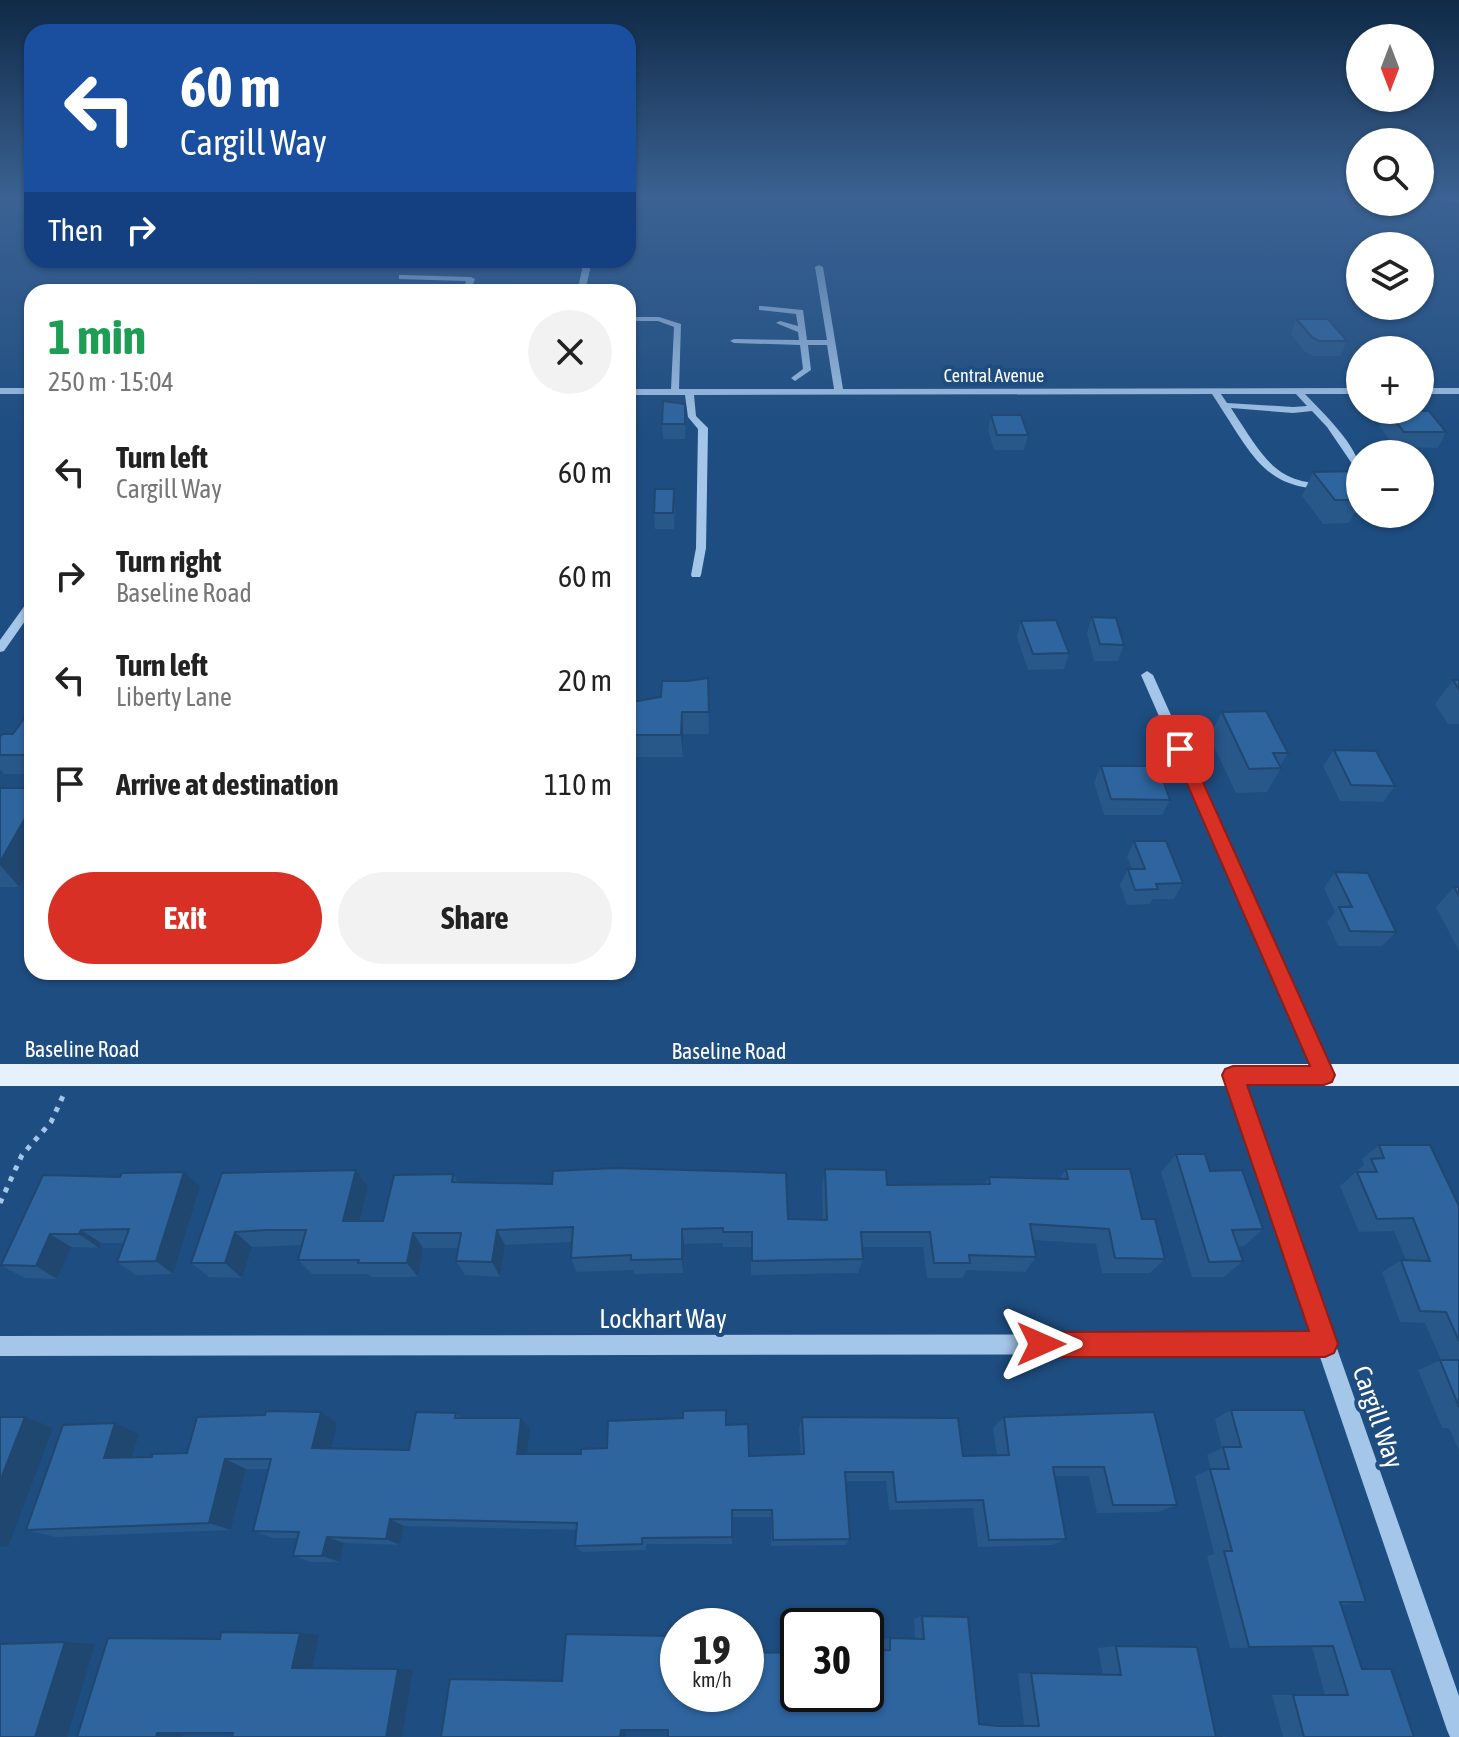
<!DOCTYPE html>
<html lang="en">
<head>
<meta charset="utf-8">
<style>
	body { margin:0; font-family:"Asap Condensed",sans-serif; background:#f2f2f2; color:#222; height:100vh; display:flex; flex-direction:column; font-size:30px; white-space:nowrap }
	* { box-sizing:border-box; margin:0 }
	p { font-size:26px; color:#767676 }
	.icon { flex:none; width:44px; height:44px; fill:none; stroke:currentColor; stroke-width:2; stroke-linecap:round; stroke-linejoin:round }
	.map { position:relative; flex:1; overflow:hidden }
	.details { position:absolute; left:24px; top:284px; width:612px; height:696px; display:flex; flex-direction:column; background:#fff; border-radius:24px; box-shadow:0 2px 6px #0004 }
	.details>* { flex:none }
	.banner { position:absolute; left:24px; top:24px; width:612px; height:244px; border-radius:24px; box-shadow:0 2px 6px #0004; background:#1a4fa0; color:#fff; overflow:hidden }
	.needle { width:52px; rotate:180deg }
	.tools { position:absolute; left:1346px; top:24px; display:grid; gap:16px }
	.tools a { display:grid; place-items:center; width:88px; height:88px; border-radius:50%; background:#fff; box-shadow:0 2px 6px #0004; font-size:40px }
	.speed { position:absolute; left:660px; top:1608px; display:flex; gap:16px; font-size:40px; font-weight:700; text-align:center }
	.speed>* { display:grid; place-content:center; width:104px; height:104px; border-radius:50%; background:#fff; box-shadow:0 2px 6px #0004; line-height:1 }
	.speed small { font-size:20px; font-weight:400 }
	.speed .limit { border:4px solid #111; border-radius:12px; background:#fff; color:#111 }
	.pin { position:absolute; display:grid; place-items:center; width:68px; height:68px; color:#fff; margin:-34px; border-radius:16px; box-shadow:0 4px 12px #0006 }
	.me { position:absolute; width:88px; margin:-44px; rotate:90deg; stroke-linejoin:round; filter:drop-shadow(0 0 6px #0008) }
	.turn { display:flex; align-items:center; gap:28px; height:168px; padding:0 24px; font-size:36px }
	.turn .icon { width:104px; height:104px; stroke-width:2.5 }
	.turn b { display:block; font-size:56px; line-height:68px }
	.then { display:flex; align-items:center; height:76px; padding:0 24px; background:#0003; gap:16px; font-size:30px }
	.round { display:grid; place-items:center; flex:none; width:84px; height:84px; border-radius:42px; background:#f2f2f2 }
	.overview { display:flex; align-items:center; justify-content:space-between; height:136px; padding:0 24px }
	h1 { font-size:48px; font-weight:700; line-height:60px; color:#1e9e55 }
	.action { display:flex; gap:16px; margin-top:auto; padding:16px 24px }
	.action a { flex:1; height:92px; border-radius:48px; background:#d93025; color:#fff; font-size:32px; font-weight:700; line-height:92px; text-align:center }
	.action a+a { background:#f2f2f2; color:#222 }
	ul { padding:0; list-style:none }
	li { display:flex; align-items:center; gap:24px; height:104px; padding:0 24px }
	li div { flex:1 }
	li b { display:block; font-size:30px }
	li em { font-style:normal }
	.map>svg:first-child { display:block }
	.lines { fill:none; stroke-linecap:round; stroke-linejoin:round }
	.path { stroke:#a4c6e9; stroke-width:5; stroke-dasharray:5 7; stroke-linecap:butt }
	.minor { fill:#a4c6e9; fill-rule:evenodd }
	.major { fill:#e7f1fe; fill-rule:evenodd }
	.wall { fill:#285789 }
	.shaded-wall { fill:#20476f }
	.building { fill:#2e659f; stroke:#20476f; stroke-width:2 }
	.route { fill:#d93025; stroke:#8d1f18; stroke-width:2 }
	.labels { text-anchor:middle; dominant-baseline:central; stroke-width:8; stroke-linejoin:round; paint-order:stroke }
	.far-street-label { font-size:18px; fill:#fff; stroke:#1e4d81 }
	.street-label { font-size:22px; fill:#fff; stroke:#1e4d81 }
	.near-street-label { font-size:26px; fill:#fff; stroke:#1e4d81 }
</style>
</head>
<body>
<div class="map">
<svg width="1459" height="1737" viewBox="0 0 1459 1737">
	<rect width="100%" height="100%" fill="#1e4d81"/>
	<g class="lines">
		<!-- path -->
		<path class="path" d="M 0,1203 L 22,1155 L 51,1122 L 63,1096"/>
		<!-- minor -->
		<path class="minor" d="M 1420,196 L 1459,198 L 1459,202 L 1420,199 Z
			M 587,263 L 591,265 L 585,292 L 577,292 L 583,265 Z
			M 819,265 L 823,267 L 843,389 L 1360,388 L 1360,394 L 1305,394 C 1322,412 1360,447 1360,472 L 1357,471 L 1327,427 L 1312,411 L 1293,413 L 1231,408 C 1272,471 1279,490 1360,482 L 1360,488 C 1265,497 1259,465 1212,394 L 694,395 L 696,416 L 708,428 L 706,548 L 701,575 L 700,577 L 692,577 L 691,575 L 696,548 L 698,429 L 688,417 L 685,395 L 628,395 L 628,389 L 671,389 L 674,327 L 658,321 L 628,321 L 628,317 L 659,317 L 681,324 L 679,389 L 834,389 L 827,345 L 808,345 L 811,370 L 795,381 L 791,378 L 803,369 L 800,345 L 734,343 L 730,341 L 734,339 L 799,340 L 798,332 L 776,323 L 780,321 L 798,326 L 796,314 L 759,310 L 759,306 L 762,306 L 803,310 L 807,340 L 827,340 L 815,267 ZM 1221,394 L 1296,394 L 1307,406 L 1293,407 L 1227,403 Z
			M 402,275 L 471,277 L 475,279 L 470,292 L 462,292 L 466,281 L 399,279 L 399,275 Z
			M 0,388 L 32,388 L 32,394 L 0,394 Z
			M 1420,388 L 1459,388 L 1459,394 L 1420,394 Z
			M 32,600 L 32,611 L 4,651 L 0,652 L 0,640 L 28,601 Z
			M 1147,671 L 1153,675 L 1332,1075 L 1330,1080 L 1324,1082 L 1318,1080 L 1316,1075 L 1141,675 Z
			M 1233,1068 L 1239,1070 L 1241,1075 L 1459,1696 L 1459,1737 L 1450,1737 L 1447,1730 L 1319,1354 L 0,1356 L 0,1336 L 1313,1334 L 1225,1075 L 1227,1070 Z"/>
		<!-- major -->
		<path class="major" d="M 0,1064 L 1459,1064 L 1459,1086 L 0,1086 Z"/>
	</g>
	<!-- wall -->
	<path class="wall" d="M 1296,319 L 1347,341 L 1340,356 L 1313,356 L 1305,352 L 1291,334 Z
		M 1387,411 L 1446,432 L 1438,448 L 1395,447 L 1379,426 Z
		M 991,415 L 1028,435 L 1024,450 L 994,450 L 988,430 Z
		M 686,419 L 685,439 L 663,439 L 662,424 Z
		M 1360,471 L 1360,513 L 1354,513 L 1349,523 L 1323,524 L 1302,496 L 1313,472 Z
		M 675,505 L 674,529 L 655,529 L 654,513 Z
		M 1092,617 L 1124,645 L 1118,661 L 1094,661 L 1087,633 Z
		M 1021,621 L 1069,653 L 1064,669 L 1028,670 L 1017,637 Z
		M 708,678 L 709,734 L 683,734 L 683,757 L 632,757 L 629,735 L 661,697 L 688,681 Z
		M 1453,680 L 1459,680 L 1459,724 L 1448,724 L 1435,704 Z
		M 32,707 L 32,774 L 4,774 L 0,769 L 0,737 L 13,734 Z
		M 1222,712 L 1288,753 L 1280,766 L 1281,768 L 1267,792 L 1236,793 L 1209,736 Z
		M 1334,750 L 1395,786 L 1383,802 L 1340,801 L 1323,766 Z
		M 1101,766 L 1170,800 L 1162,815 L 1104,815 L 1094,782 Z
		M 0,788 L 32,788 L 32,864 L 19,887 L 0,887 Z
		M 1134,841 L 1183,883 L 1174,899 L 1153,899 L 1150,904 L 1127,905 L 1120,885 L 1128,869 L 1132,869 L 1127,857 Z
		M 1335,872 L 1396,932 L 1382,946 L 1338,946 L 1327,922 L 1335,912 L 1324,888 Z
		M 1454,887 L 1459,887 L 1459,951 L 1436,907 Z
		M 1379,1145 L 1459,1206 L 1459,1451 L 1449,1428 L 1442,1428 L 1418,1370 L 1441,1360 L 1425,1323 L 1400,1322 L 1382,1272 L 1401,1260 L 1406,1260 L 1394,1231 L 1359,1232 L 1340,1186 L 1364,1165 L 1362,1159 Z
		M 1176,1154 L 1210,1171 L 1263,1229 L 1244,1246 L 1238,1246 L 1243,1261 L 1224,1277 L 1192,1277 L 1161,1172 Z
		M 825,1169 L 887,1185 L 985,1184 L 989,1177 L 1060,1178 L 1066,1169 L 1142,1219 L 1165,1259 L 1150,1273 L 1102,1273 L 1096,1244 L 1033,1240 L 1036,1257 L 1025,1272 L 967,1270 L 962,1278 L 927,1278 L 923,1247 L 862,1247 L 863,1259 L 858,1273 L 751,1275 L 751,1247 L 723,1247 L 723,1243 L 684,1244 L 683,1273 L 634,1274 L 633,1270 L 576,1272 L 571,1258 L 572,1242 L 505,1245 L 500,1277 L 465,1275 L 456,1261 L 458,1248 L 423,1248 L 418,1277 L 371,1277 L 368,1274 L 312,1274 L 298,1260 L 302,1245 L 252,1247 L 242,1278 L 209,1277 L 191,1263 L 222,1173 L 356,1170 L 368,1187 L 360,1221 L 383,1221 L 453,1174 L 458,1182 L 788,1219 L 823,1220 L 822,1186 Z
		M 43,1175 L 200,1187 L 173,1274 L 136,1275 L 117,1262 L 123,1243 L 101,1243 L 99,1248 L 71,1247 L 57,1279 L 24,1278 L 1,1265 Z
		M 1231,1410 L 1366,1602 L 1341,1605 L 1362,1669 L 1414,1737 L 1283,1737 L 1272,1695 L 1325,1695 L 1312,1647 L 1230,1648 L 1207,1556 L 1214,1554 L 1195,1476 L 1211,1469 L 1207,1455 L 1222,1448 L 1215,1419 Z
		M 1154,1412 L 1177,1505 L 1158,1512 L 1097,1513 L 1089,1476 L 1054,1476 L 1066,1539 L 1052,1545 L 978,1547 L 973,1508 L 889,1510 L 886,1481 L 845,1481 L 850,1539 L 845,1545 L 771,1546 L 771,1517 L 732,1517 L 732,1544 L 646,1544 L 646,1550 L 582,1552 L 575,1546 L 576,1530 L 404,1526 L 400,1545 L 344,1543 L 340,1562 L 311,1562 L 293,1556 L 297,1538 L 273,1538 L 253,1531 L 269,1469 L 246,1469 L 231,1530 L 56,1537 L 26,1530 L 115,1423 L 139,1434 L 132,1457 L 152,1457 L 187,1453 L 265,1415 L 337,1423 L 331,1448 L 409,1450 L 456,1413 L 461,1418 L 530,1429 L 527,1454 L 581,1454 L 726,1425 L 749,1456 L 801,1455 L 799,1428 L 802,1417 L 963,1456 L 997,1455 L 993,1428 L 1004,1417 Z
		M 922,1616 L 979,1724 L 1024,1725 L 1018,1673 L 1103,1675 L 1098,1648 L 1116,1646 L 1216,1736 L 1230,1737 L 626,1730 L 562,1681 L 749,1653 L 883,1650 L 883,1640 L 890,1638 L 915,1639 L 914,1619 Z"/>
	<!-- shaded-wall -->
	<path class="shaded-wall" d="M 682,712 L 683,734 L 683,757 L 681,735 Z
		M 32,806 L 32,864 L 19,887 L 0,865 L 0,862 Z
		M 356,1170 L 368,1187 L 356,1236 L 343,1221 Z
		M 184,1172 L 200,1187 L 173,1274 L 156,1261 Z
		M 682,1229 L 684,1244 L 683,1273 L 682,1259 Z
		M 81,1230 L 101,1243 L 99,1248 L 79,1234 Z
		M 497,1230 L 505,1245 L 500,1277 L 492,1262 Z
		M 235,1232 L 252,1247 L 242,1278 L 225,1263 Z
		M 413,1233 L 423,1248 L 418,1277 L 407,1263 Z
		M 50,1234 L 71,1247 L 57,1279 L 36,1266 Z
		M 321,1412 L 337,1423 L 329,1458 L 312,1448 Z
		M 25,1417 L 53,1428 L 8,1547 L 0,1546 L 0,1481 Z
		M 521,1418 L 530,1429 L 526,1463 L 517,1454 Z
		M 115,1423 L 139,1434 L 129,1467 L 104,1458 Z
		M 225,1459 L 246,1469 L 231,1530 L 209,1523 Z
		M 390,1519 L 404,1526 L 400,1545 L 386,1539 Z
		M 327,1537 L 344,1543 L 340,1562 L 322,1556 Z
		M 300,1633 L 319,1635 L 312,1669 L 292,1668 Z
		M 65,1642 L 95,1644 L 67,1737 L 35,1737 Z
		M 398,1669 L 413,1670 L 402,1737 L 386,1737 Z
		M 626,1728 L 625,1737 L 620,1737 L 621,1730 Z
		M 184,1731 L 182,1737 L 156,1737 L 157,1733 Z"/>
	<!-- building -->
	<path class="building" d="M 1296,319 L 1328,319 L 1347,341 L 1319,341 L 1312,337 Z
		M 663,401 L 685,404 L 685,424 L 662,424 Z
		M 1387,411 L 1429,411 L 1446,432 L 1404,432 Z
		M 991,415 L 1021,415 L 1028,435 L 997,435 Z
		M 1360,471 L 1360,490 L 1354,490 L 1360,498 L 1360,500 L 1335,500 L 1313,472 Z
		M 655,489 L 674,489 L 673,513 L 654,513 Z
		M 1092,617 L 1116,618 L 1124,645 L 1100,644 Z
		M 1056,620 L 1069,653 L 1033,654 L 1021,621 Z
		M 708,678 L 709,712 L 682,712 L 681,735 L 629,735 L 632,702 L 661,697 L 662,681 L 688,681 Z
		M 1453,680 L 1459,680 L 1459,689 Z
		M 32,707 L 32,755 L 0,755 L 0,737 L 2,734 L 13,734 Z
		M 1266,711 L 1288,753 L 1273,753 L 1281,768 L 1249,769 L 1222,712 Z
		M 1334,750 L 1376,751 L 1395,786 L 1351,785 Z
		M 1101,766 L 1158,766 L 1170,800 L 1111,799 Z
		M 0,788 L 32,788 L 32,806 L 0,862 Z
		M 1134,841 L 1166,841 L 1183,883 L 1156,884 L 1158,889 L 1135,890 L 1128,869 L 1145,869 Z
		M 1335,872 L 1368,873 L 1396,932 L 1350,931 L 1339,907 L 1352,907 Z
		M 1454,887 L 1459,887 L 1459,896 Z
		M 1379,1145 L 1430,1145 L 1459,1206 L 1459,1341 L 1446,1312 L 1420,1311 L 1401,1260 L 1430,1261 L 1413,1218 L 1377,1219 L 1357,1172 L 1377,1172 L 1371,1159 L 1384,1158 Z
		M 1176,1154 L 1205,1154 L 1210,1171 L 1242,1170 L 1263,1229 L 1232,1230 L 1243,1261 L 1209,1262 Z
		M 616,1168 L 786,1173 L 788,1219 L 827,1220 L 825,1169 L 886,1170 L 887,1185 L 990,1184 L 989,1177 L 1068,1179 L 1066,1169 L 1130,1169 L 1142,1219 L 1155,1219 L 1165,1259 L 1115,1258 L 1109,1229 L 1030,1224 L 1036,1257 L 969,1255 L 970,1263 L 934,1263 L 930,1232 L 861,1232 L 863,1259 L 752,1261 L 752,1232 L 723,1232 L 723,1228 L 682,1229 L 682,1259 L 631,1260 L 631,1255 L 571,1258 L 573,1227 L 497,1230 L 492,1262 L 456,1261 L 461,1233 L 413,1233 L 407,1263 L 358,1263 L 359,1260 L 298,1260 L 306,1230 L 266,1230 L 235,1232 L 225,1263 L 191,1263 L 222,1173 L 356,1170 L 343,1221 L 383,1221 L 394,1175 L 453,1174 L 452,1182 L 552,1184 L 553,1171 Z
		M 184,1172 L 156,1261 L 117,1262 L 129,1229 L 81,1230 L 79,1234 L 50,1234 L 36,1266 L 1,1265 L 43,1175 L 120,1177 L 122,1173 Z
		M 1440,1360 L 1459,1360 L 1459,1407 Z
		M 726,1410 L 726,1425 L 748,1424 L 749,1456 L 804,1454 L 802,1417 L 958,1418 L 963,1456 L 1009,1455 L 1004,1417 L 1154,1412 L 1177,1505 L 1113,1505 L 1104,1467 L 1053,1467 L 1066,1539 L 989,1540 L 983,1500 L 896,1502 L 893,1472 L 845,1472 L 850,1539 L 773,1540 L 772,1510 L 732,1510 L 732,1537 L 642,1538 L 642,1544 L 575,1546 L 577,1523 L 390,1519 L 386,1539 L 327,1537 L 322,1556 L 293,1556 L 299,1532 L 253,1531 L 271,1459 L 225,1459 L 209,1523 L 26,1530 L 63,1425 L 115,1423 L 104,1458 L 152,1457 L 152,1454 L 187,1453 L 197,1417 L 265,1415 L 266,1411 L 321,1412 L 312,1448 L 409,1450 L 416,1412 L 456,1413 L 455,1418 L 521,1418 L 517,1454 L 581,1454 L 581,1449 L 607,1448 L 608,1421 L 683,1418 L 683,1411 Z
		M 1231,1410 L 1304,1410 L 1366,1602 L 1340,1602 L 1362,1669 L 1391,1669 L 1414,1737 L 1304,1737 L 1293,1695 L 1348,1695 L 1333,1646 L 1249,1647 L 1224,1551 L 1232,1551 L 1210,1469 L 1229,1469 L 1223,1447 L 1241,1447 Z
		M 0,1417 L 25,1417 L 0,1481 Z
		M 922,1616 L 968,1617 L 979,1724 L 998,1726 L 1039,1726 L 1031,1673 L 1121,1675 L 1116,1646 L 1197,1647 L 1216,1737 L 1223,1737 L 668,1737 L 668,1730 L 621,1730 L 620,1737 L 441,1737 L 450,1679 L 562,1681 L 566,1634 L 670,1636 L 670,1632 L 678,1632 L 678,1694 L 746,1694 L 746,1630 L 748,1630 L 749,1653 L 798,1652 L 798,1694 L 866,1694 L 866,1651 L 890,1650 L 890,1638 L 924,1639 Z
		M 221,1632 L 300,1633 L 292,1668 L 398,1669 L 386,1737 L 232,1737 L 233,1733 L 157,1733 L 156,1737 L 77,1737 L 108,1638 L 220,1639 Z
		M 65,1642 L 35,1737 L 0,1737 L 0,1644 Z"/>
	<!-- sky -->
	<linearGradient id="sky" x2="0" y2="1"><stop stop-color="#102a47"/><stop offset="0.45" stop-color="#3b6292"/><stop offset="1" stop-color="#3b6292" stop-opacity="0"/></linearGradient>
	<rect width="1459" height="439" fill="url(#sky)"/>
	<!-- route -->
	<path class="route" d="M 1180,743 L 1188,749 L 1335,1075 L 1332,1082 L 1324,1085 L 1247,1085 L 1338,1344 L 1334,1353 L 1325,1357 L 1041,1357 L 1033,1353 L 1029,1344 L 1033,1336 L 1041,1332 L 1309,1331 L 1222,1075 L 1225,1069 L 1233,1066 L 1310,1066 L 1172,749 Z"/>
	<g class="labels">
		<!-- far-street labels -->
		<g class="far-street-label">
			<text x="994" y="375">Central Avenue</text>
		</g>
		<!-- street labels -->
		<g class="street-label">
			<text x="82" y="1049">Baseline Road</text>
			<text x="729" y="1051">Baseline Road</text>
		</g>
		<!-- near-street labels -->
		<g class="near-street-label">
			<text x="663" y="1319">Lockhart Way</text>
			<text transform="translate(1378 1417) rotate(71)">Cargill Way</text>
		</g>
	</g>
</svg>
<div class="tools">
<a><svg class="needle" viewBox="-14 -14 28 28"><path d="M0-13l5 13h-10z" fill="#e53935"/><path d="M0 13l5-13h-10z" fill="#767676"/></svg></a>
<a><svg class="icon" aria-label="search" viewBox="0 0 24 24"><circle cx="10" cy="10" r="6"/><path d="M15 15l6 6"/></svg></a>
<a><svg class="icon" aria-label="layers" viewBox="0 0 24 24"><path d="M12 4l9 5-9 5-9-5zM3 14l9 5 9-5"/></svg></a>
<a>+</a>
<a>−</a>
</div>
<div class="speed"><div>19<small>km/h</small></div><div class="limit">30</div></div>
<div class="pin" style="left:1180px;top:749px;background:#d93025"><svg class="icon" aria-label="arrive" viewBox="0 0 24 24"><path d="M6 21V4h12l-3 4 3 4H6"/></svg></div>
<svg class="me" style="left:1041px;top:1344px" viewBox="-20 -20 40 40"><path d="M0-17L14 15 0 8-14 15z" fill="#d93025" stroke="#fff" stroke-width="4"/></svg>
<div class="banner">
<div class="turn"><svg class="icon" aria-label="left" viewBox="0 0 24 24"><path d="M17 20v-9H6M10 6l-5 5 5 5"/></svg><div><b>60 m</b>Cargill Way</div></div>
<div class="then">Then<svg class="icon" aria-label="right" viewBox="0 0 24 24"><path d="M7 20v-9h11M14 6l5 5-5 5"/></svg></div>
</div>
<section class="details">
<div class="overview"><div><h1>1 min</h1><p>250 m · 15:04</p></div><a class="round"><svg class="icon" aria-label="close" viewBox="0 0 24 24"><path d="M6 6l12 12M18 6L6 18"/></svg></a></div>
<ul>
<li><svg class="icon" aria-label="left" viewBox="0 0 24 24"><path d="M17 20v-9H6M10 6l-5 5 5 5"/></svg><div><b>Turn left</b><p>Cargill Way</p></div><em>60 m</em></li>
<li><svg class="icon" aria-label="right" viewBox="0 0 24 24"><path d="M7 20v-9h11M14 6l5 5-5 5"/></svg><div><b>Turn right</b><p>Baseline Road</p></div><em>60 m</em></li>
<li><svg class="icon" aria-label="left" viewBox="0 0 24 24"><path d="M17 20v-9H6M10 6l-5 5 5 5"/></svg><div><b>Turn left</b><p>Liberty Lane</p></div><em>20 m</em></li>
<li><svg class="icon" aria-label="arrive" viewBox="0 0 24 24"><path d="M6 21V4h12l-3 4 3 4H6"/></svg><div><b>Arrive at destination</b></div><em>110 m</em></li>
</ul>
<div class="action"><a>Exit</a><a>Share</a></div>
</section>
</div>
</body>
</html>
